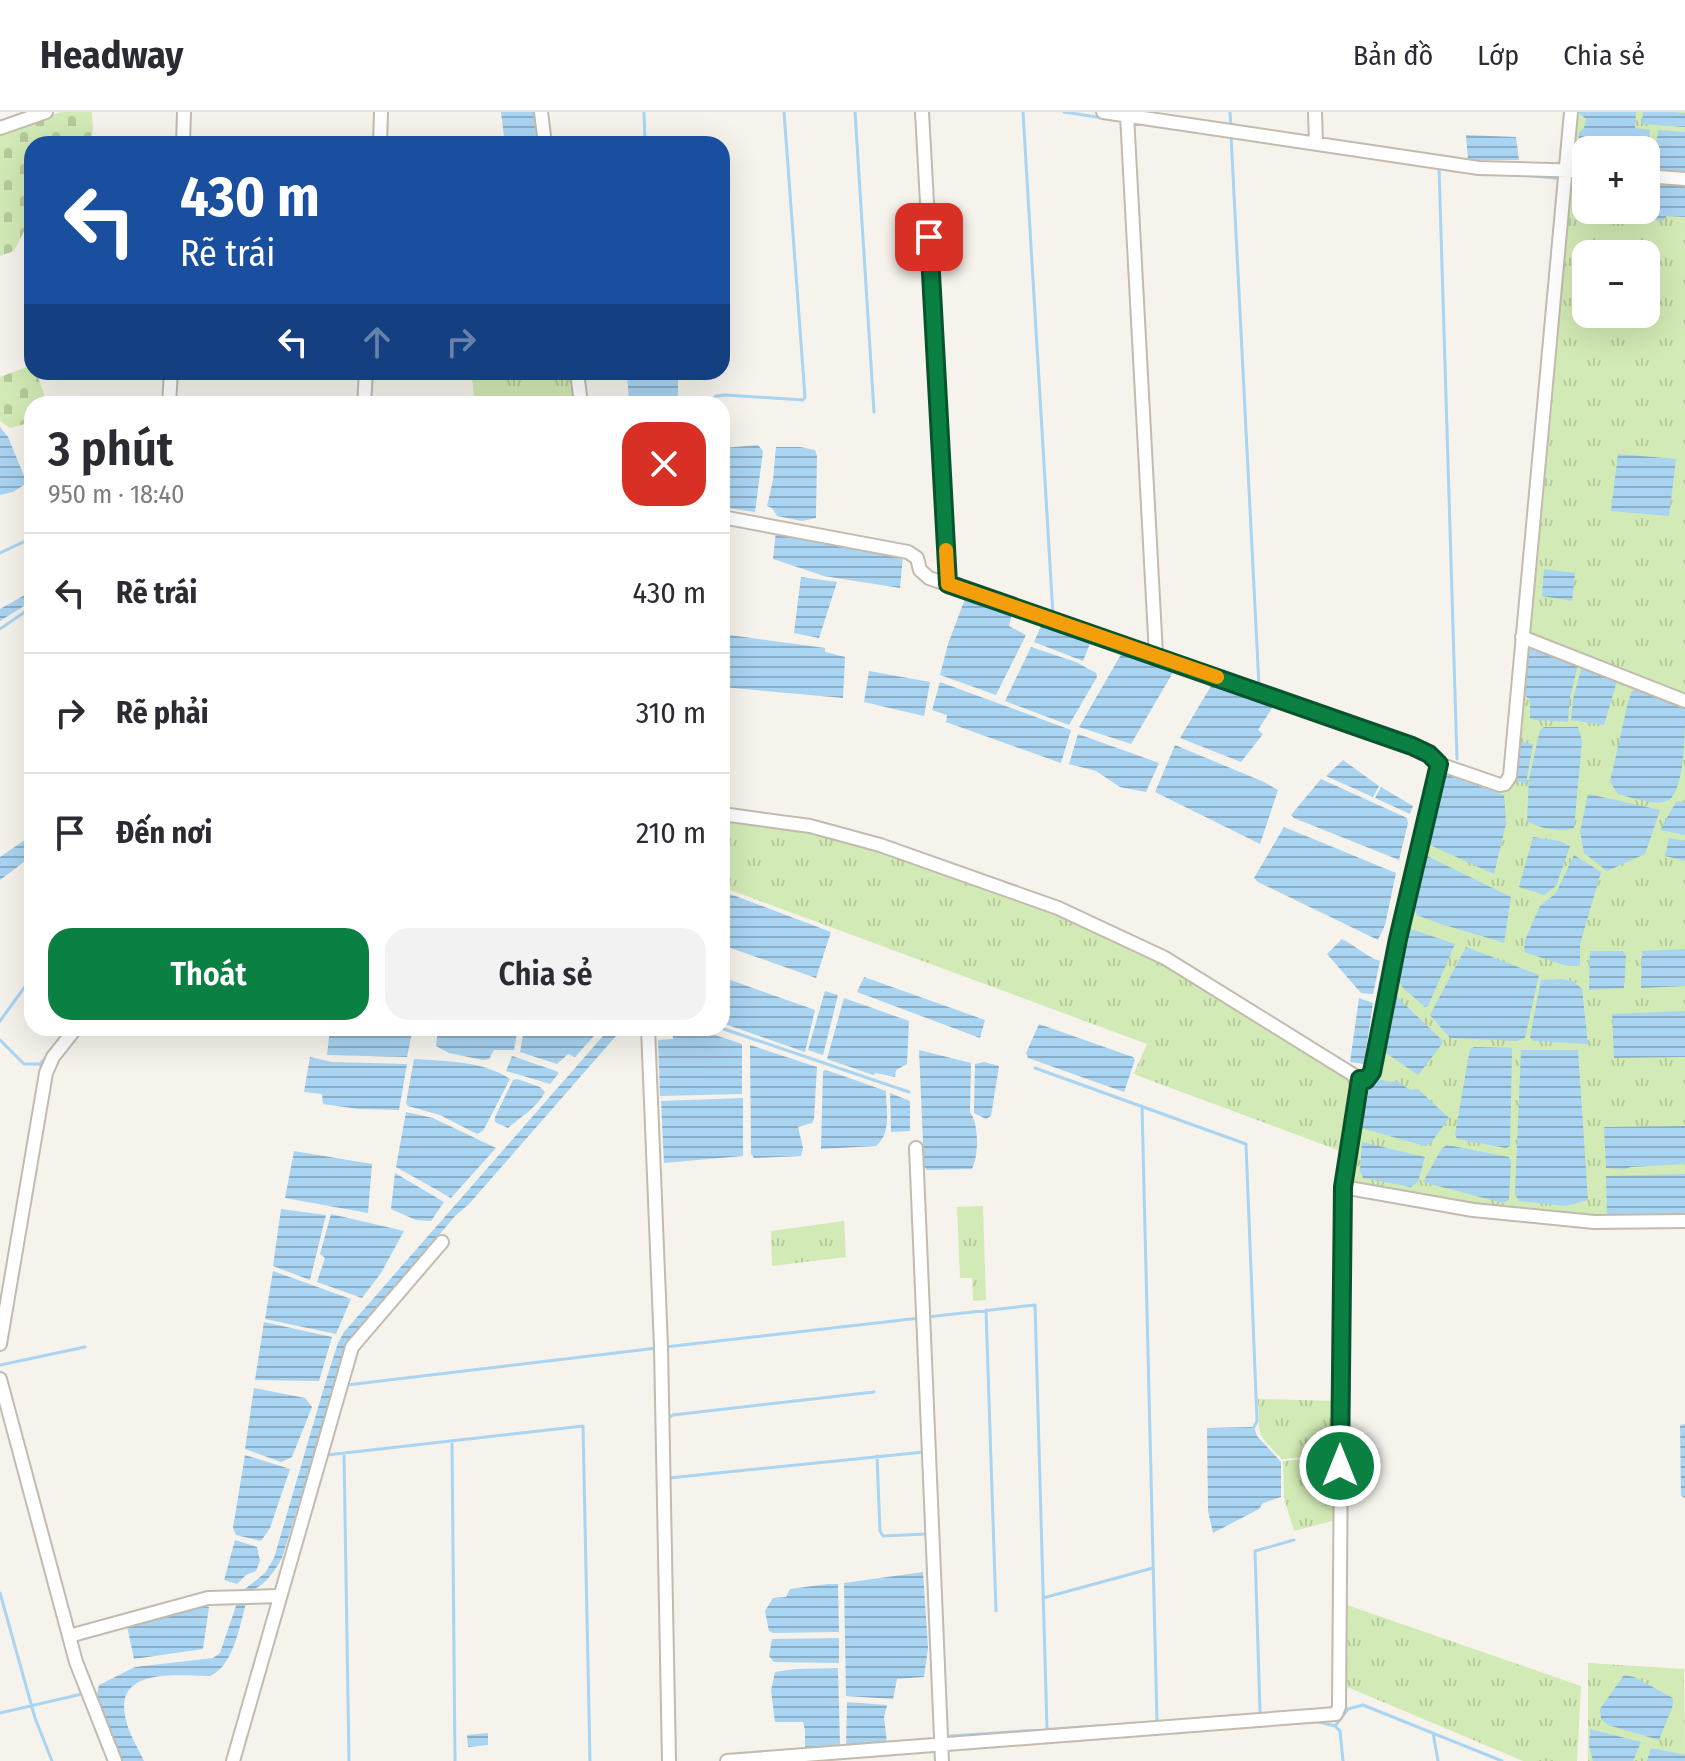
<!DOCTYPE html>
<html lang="vi">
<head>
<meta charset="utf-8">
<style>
	body { margin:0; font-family:"Fira Sans Condensed",sans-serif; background:#f2f2f3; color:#2b2b33; height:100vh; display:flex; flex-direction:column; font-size:30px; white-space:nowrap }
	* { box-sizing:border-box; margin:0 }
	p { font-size:26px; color:#7c7c81 }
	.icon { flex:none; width:44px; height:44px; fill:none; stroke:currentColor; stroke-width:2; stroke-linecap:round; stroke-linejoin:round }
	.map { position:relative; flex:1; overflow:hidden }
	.sheet { position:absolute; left:24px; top:284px; width:706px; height:640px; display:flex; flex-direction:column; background:#fff; border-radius:24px; box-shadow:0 8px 32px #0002 }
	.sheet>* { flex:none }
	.guide { position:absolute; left:24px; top:24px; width:706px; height:244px; border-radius:24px; box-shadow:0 8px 32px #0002; background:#1a4fa0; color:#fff; overflow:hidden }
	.controls { position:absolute; left:1572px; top:24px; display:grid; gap:16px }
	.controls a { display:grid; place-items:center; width:88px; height:88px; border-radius:16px; background:#fff; box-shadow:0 8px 32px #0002; font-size:40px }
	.pin { position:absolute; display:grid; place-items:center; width:68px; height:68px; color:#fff; margin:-34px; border-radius:16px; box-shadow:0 4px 12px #0006 }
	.me { position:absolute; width:88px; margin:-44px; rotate:0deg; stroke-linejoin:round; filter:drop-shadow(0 0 6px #0008) }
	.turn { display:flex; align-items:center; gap:28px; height:168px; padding:0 24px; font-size:36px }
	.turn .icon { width:104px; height:104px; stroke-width:2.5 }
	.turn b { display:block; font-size:56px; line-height:68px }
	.lanes { display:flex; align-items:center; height:76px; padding:0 24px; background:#0003; justify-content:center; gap:40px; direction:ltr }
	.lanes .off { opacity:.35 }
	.round { display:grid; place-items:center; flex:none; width:84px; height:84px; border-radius:24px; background:#f2f2f3 }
	.summary { display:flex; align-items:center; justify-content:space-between; height:136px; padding:0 24px }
	h1 { font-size:48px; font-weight:600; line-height:60px }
	.primary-button { display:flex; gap:16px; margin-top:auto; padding:16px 24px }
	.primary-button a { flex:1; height:92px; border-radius:24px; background:#0b8043; color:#fff; font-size:32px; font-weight:600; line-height:92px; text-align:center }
	.primary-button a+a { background:#f2f2f3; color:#2b2b33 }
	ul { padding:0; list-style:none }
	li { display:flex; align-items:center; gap:24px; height:120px; padding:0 24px; border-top:2px solid #e1e1e2 }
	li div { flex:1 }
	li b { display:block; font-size:30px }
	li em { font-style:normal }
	header { display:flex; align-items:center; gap:48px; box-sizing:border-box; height:112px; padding:0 40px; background:#fff; border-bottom:2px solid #e1e1e2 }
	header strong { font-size:38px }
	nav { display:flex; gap:44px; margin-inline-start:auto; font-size:28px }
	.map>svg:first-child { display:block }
	.grass { fill:url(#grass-tufts); fill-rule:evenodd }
	.cemetery { fill:url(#cemetery-stones) }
	.water { fill:url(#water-rules) }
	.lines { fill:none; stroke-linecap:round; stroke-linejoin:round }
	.stream { stroke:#a9d4f2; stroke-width:3 }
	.street-casing { stroke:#c2bbae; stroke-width:16 }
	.street { stroke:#fff; stroke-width:12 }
	.route-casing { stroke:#07532c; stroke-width:20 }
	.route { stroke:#0b8043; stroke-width:14 }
	.slow { stroke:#f59e0b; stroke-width:14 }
</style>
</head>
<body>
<header>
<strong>Headway</strong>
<nav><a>Bản đồ</a><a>Lớp</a><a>Chia sẻ</a></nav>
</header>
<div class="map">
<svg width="1685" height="1649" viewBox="0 0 1685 1649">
	<defs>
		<pattern id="grass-tufts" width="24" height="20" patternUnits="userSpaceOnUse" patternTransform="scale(2)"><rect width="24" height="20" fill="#d2eab5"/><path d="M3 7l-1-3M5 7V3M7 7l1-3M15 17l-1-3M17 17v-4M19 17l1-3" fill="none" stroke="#b6ca9c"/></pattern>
		<pattern id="cemetery-stones" width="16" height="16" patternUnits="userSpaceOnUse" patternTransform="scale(2)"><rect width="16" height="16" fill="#d2eab5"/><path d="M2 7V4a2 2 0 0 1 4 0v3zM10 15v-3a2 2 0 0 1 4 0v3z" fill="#b6ca9c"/></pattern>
		<pattern id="water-rules" width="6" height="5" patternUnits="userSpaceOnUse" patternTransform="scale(2)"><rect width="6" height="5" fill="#a9d4f2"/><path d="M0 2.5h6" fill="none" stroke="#8caec5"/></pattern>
	</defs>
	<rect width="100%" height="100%" fill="#f6f3ec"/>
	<!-- grass -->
	<path class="grass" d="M 1575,0 L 1685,0 L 1685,62 L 1646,59 L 1646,38 L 1586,38 L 1586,54 L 1570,53 Z
		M 1569,61 L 1586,63 L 1586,98 L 1646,98 L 1685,70 L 1685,584 L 1526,523 ZM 1586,142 L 1646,142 L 1646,202 L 1586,202 Z
		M 472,260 L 571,260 L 576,292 L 474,292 Z
		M 1530,533 L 1685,593 L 1685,1106 L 1610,1108 L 1473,1094 L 1351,1073 L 1348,1069 L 1362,977 L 1372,969 L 1440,656 L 1503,678 L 1512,675 L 1526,537 Z
		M 722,708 L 797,719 L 872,737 L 1058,804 L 1171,857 L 1355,972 L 1343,1040 L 1136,963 L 1134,961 L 1147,932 L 722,775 Z
		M 983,1094 L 986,1188 L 973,1189 L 972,1166 L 960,1166 L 957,1095 Z
		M 844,1109 L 846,1145 L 772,1154 L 771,1119 Z
		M 1258,1287 L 1337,1289 L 1335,1342 L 1282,1347 C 1254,1319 1260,1324 1258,1287 Z
		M 1337,1345 L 1336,1408 L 1294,1419 L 1284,1386 L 1283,1349 Z
		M 1344,1492 L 1581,1574 L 1577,1649 L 1523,1649 L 1345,1574 Z
		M 1588,1551 L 1684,1557 L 1685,1649 L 1588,1649 Z"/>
	<!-- cemetery -->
	<path class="cemetery" d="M 61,0 L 92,0 L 93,19 L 88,32 L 32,32 L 32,104 L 14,139 L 0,144 L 0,21 Z
		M 32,253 L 32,260 L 36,260 L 44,282 L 44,292 L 32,292 L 32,310 L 10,316 L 0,309 L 0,265 Z"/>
	<!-- water -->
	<path class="water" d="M 501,0 L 536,0 L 540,32 L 505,32 Z
		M 1578,0 L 1636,0 L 1635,16 L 1650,18 L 1647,56 L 1646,38 L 1586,38 L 1586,50 L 1578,49 L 1579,21 L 1584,16 L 1586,7 Z
		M 1671,0 L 1685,1 L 1685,15 L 1642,12 L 1643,0 Z
		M 1658,18 L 1685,20 L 1685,59 L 1653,57 Z
		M 1466,23 L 1516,25 L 1519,48 L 1468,48 Z
		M 1646,69 L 1685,72 L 1685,105 L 1667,104 L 1662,109 L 1634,105 L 1634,98 L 1646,98 Z
		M 627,260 L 678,260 L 678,292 L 629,292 Z
		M 0,315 L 8,325 L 27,371 L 13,380 L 0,383 Z
		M 758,333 L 763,339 L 755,400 L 722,395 L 722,336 Z
		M 800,335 L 815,338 L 817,344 L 816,406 L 802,409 L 777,404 L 772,396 L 767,394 L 773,368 L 776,335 Z
		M 1618,342 L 1676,347 L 1669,404 L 1611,399 Z
		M 776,419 L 903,444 L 900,476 L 824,464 L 773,447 Z
		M 1544,457 L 1575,461 L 1572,489 L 1542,484 Z
		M 801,465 L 837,470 L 819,526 L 794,521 Z
		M 32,479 L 32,489 L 0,509 L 0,497 Z
		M 966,484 L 1013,498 L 1009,514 L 1026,523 L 996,583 L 940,563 L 948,532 Z
		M 1042,512 L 1091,529 L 1083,549 L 1034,530 Z
		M 722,522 L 825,536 L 825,540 L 845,545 L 843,586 L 722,575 Z
		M 1031,535 L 1076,550 L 1096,561 L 1097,565 L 1069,613 L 1005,589 Z
		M 1532,537 L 1578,553 L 1570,585 L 1568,610 L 1535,608 L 1530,606 L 1530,588 L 1524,582 L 1528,538 Z
		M 1123,539 L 1175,557 L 1131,632 L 1079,615 Z
		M 1582,554 L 1617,569 L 1604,613 L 1571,608 L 1573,587 Z
		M 869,559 L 930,570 L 924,604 L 864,590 Z
		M 1214,569 L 1274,593 L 1258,618 L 1263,622 L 1241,650 L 1180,626 Z
		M 940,570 L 1071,618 L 1061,651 L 946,610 L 947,603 L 932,598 Z
		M 1636,577 L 1685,596 C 1685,619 1685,676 1669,688 C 1656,695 1631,685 1618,682 L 1610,670 L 1628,590 L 1632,579 Z
		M 1544,615 L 1578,615 L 1582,629 L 1574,716 C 1561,721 1539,716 1527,709 L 1529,667 L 1540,618 Z
		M 1078,622 L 1159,651 L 1146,680 L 1120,675 L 1096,659 L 1069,652 Z
		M 1522,630 L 1533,632 L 1526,672 L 1514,668 L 1517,634 Z
		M 1175,633 L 1264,670 L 1278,678 L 1260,732 L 1155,680 Z
		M 1343,648 L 1379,674 L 1373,685 L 1326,664 Z
		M 1441,661 L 1504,683 L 1506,712 L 1494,762 L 1430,733 L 1427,726 Z
		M 1321,667 L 1407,706 L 1408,711 L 1399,748 L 1294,706 L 1291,703 Z
		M 1381,675 L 1413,694 L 1410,702 L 1375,686 Z
		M 1588,682 L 1660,698 L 1645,742 L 1607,759 L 1584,741 L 1580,720 Z
		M 1681,689 L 1685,691 L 1685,723 L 1660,718 L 1676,690 Z
		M 1284,715 L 1396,761 L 1385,813 L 1378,828 L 1258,770 L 1254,766 Z
		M 32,723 L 32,744 L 0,768 L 0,745 Z
		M 1533,725 L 1560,729 L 1570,734 L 1556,774 L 1544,783 L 1519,775 Z
		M 1669,726 L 1685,729 L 1685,749 L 1665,744 Z
		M 1425,743 L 1511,785 L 1504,831 C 1475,821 1445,815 1417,803 L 1413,796 Z
		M 1574,743 L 1601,760 L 1580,832 L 1580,854 L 1567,854 L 1524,840 L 1525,828 L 1540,794 L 1556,781 Z
		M 722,779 L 831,820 L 816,866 L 722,833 Z
		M 1408,816 L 1455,832 L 1428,894 L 1425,895 L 1402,875 L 1400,870 Z
		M 1342,827 C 1356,834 1365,844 1380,849 L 1373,882 L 1361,881 L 1327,842 Z
		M 1466,835 L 1539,863 L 1525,926 L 1517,929 L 1450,926 L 1430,903 Z
		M 1685,837 L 1685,874 L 1641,876 L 1642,839 Z
		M 1590,839 L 1623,839 L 1626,843 L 1624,876 L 1589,878 Z
		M 722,865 L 815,898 L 805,940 L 722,911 Z
		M 864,865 L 985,908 L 980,926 L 857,880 Z
		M 1560,867 L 1573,869 L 1582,877 L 1588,932 L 1533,929 L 1530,925 L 1541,868 Z
		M 825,879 L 838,883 L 823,943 L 808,938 Z
		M 1394,882 L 1442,928 L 1442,932 L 1418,963 L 1383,939 Z
		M 844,886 L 909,909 L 907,952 L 896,958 L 895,965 L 876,961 L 873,963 L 827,947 Z
		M 1359,886 L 1373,891 L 1364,952 L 1350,950 Z
		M 1685,899 L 1685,945 L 1614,946 L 1612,902 Z
		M 1039,912 L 1133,945 L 1135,948 L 1124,980 L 1028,946 L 1026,941 Z
		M 330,916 L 413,916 L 407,945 L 327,943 Z
		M 438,916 L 518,916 L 514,938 L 494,938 L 489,947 L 483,948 L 449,941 L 436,934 Z
		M 524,916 L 601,916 L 575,945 L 568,942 L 557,952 L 520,940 Z
		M 610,916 L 623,916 L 469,1092 L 455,1104 L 344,1236 L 330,1291 L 282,1446 C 273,1462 261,1480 241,1480 L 265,1461 L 274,1446 L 327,1265 L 338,1231 L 344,1220 Z
		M 673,916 L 694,916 L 742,932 L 742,982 L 660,984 L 658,928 L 673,927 Z
		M 750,933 L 817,955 L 814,1007 L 812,1011 L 798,1015 L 803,1036 L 801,1044 L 754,1046 L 751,1042 Z
		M 1474,935 L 1512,936 L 1510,1034 L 1506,1036 L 1457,1027 L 1455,1022 L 1470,937 Z
		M 919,938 L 971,951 L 970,1000 C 979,1012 979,1043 972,1057 L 927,1058 L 924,1054 Z
		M 1521,938 L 1578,938 L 1588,1088 L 1566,1094 L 1519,1089 L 1515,1082 Z
		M 512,944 L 556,959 L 559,961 L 550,972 L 506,959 Z
		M 310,945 L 332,950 L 407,952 L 399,998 L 359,997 L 323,992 L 322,982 L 304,980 Z
		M 414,947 C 445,949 484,949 510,967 L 483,1019 L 477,1022 L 440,1003 L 408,994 L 406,991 Z
		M 984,950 L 999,954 L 991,1004 L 986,1007 L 974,1001 L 975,952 Z
		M 826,958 L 886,979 C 886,998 892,1021 876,1034 L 821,1037 L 823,959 Z
		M 517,967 L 540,975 L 545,980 C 536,997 521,1004 508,1016 L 495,1010 L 495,1005 L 513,968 Z
		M 1378,967 L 1390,970 L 1397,969 L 1410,978 L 1418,977 L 1449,1006 L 1431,1031 L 1425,1034 L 1361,1016 L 1369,978 Z
		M 890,981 L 910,989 L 910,1019 L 891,1020 Z
		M 743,986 L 743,1044 L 664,1051 L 661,989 Z
		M 406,1000 L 433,1006 L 496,1036 L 451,1086 L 396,1055 Z
		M 1685,1014 L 1685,1052 L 1631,1055 L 1625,1057 L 1606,1056 L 1604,1015 Z
		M 1362,1030 L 1425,1045 L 1418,1070 L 1411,1075 L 1363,1066 L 1360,1059 Z
		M 1447,1033 L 1509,1045 L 1511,1050 L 1509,1088 L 1503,1091 L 1423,1070 L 1442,1036 Z
		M 294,1039 L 372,1052 L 368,1101 L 285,1086 Z
		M 395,1061 L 444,1090 L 431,1109 L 416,1108 L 391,1097 Z
		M 1685,1062 L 1685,1102 L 1607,1104 L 1606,1064 Z
		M 281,1097 L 326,1103 L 310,1168 L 273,1154 Z
		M 331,1102 L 404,1119 L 381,1161 L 362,1186 L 317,1170 L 325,1146 L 320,1142 Z
		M 273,1159 L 351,1187 L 336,1222 L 265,1207 Z
		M 264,1210 L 332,1225 L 319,1269 L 255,1268 Z
		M 254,1276 L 305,1286 L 312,1295 L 292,1345 L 281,1350 L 245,1337 Z
		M 1685,1312 L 1685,1385 L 1684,1386 L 1681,1383 L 1680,1313 Z
		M 1254,1315 L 1257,1324 L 1281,1350 L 1281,1385 L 1263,1391 L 1259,1397 L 1213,1421 L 1208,1399 L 1207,1316 Z
		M 245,1343 L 290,1357 L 270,1416 L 261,1429 L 236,1423 L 233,1416 Z
		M 235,1428 L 257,1435 L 260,1449 L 256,1459 L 246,1463 L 237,1472 L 224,1468 Z
		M 923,1460 L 928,1536 L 924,1565 L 897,1567 L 893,1587 L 846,1584 L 844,1471 Z
		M 828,1472 L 838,1472 L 839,1520 L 773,1521 L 769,1519 L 765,1499 L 773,1486 L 786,1485 L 790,1477 Z
		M 238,1488 L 247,1488 C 240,1511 234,1554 210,1564 C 178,1564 112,1554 126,1608 C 129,1622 138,1636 144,1649 L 121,1649 L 96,1587 L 99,1573 L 135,1555 L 213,1546 L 220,1541 Z
		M 199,1495 L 209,1495 L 203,1537 L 134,1547 L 127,1514 Z
		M 839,1526 L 839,1551 L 774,1550 L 769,1544 L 772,1527 Z
		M 838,1556 L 840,1634 L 805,1637 L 805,1618 L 803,1610 L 775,1610 L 771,1578 L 775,1560 L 795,1557 Z
		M 1624,1563 L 1634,1565 L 1673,1586 L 1673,1593 L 1659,1628 L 1608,1613 L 1601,1607 L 1600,1597 Z
		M 847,1590 L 887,1593 L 884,1605 L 887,1631 L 846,1634 Z
		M 1590,1617 L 1641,1630 L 1633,1649 L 1593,1649 L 1589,1633 Z
		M 488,1621 L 488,1633 L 468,1635 L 467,1623 Z
		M 1651,1636 L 1685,1643 L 1685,1649 L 1647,1649 Z"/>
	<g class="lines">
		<!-- stream -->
		<path class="stream" d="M 644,0 L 645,32
			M 855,0 L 874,300
			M 1023,0 L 1053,503
			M 1064,0 L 1103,6
			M 1230,0 L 1231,15
			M 1231,23 L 1259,574
			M 1257,29 L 1349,43
			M 1439,55 L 1457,647
			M 1483,62 L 1499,62
			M 1523,63 L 1563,67
			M 712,288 L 716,284 L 725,283 L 803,288 L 805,285 L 784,0
			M 0,441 L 32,426
			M 1024,493 L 1153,537
			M 0,517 L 32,495
			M 1160,540 L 1270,578
			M 0,909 L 32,865
			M 721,916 L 909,980
			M 0,928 L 24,952 L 40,952
			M 42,956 L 40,952 L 48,943
			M 1035,956 L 1246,1032 L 1257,1309 L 1254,1315
			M 1142,994 L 1157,1610
			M 986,1198 L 996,1499
			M 927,1205 L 1035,1193 L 1047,1618
			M 665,1235 L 920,1206
			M 0,1253 L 85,1235
			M 347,1273 L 657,1236
			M 668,1306 L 673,1303 L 874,1280
			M 452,1329 L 455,1649
			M 344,1341 L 349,1649
			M 327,1343 L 583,1314 L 590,1649
			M 877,1344 L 880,1419 L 883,1424 L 926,1422
			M 669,1366 L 924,1340
			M 0,1481 L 35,1606 L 52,1649
			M 1043,1486 L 1153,1456
			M 0,1601 L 82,1582
			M 1257,1604 L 1260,1600 L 1255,1439 L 1294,1428
			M 1315,1609 L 1335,1614 L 1340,1619 L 1343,1649
			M 1335,1614 L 1348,1597 L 1363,1593 L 1502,1649
			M 1433,1621 L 1438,1649
			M 950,1624 L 1098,1614"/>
		<!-- street casing -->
		<g class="street-casing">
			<path id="street" d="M 541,0 L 545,32
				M 922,0 L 948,472
				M 1103,0 L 1479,56 L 1586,59
				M 1315,0 L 1316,31
				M 1127,3 L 1156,543
				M 0,16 L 46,0
				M 183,32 L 184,0
				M 380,32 L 381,0
				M 1646,64 L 1685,67
				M 577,260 L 581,292
				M 169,292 L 171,260
				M 364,292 L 366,260
				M 722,405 L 908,440 L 917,446 L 920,458 L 929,466 L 1412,634 L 1429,642 L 1439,652
				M 1522,525 L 1685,589
				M 722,702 L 810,714 L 880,733 L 1058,796 L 1165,846 L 1360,967 L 1370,965 L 1436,658 L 1439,652 L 1500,673 L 1505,672 L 1510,664 L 1571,0
				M 648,916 L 661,1235 L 669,1649
				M 916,1036 L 942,1649
				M 1343,1075 L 1473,1098 L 1594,1110 L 1685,1109
				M 0,1232 L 46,961 L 53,945 L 76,916
				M 0,1267 L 76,1550 L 115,1649
				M 69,1524 L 208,1486 L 279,1484
				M 233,1649 L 352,1235 L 442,1130
				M 727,1649 L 1336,1602 L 1339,1595 L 1343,1075 L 1360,967"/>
		</g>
		<!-- street -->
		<use href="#street" class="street"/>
	</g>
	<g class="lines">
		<!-- route casing -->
		<g class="route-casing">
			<path id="route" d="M 929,125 L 948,472 L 1412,634 L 1429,642 L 1439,652 L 1398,827 L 1372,960 L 1366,968 L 1360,967 L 1343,1075 L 1340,1354"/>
		</g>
		<!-- route -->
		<use href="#route" class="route"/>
		<!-- slow -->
		<path class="slow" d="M 946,438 L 948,472 L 1217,565"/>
	</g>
</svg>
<div class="controls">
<a>+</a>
<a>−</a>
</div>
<div class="pin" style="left:929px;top:125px;background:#d93025"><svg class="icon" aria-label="arrive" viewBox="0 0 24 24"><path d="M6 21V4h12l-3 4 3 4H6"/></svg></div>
<svg class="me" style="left:1340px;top:1354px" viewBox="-20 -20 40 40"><circle r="17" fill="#0b8043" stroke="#fff" stroke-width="3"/><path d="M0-11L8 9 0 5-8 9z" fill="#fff"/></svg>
<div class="guide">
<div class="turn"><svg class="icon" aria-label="left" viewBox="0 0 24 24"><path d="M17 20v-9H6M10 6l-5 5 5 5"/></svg><div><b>430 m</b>Rẽ trái</div></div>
<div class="lanes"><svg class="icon" aria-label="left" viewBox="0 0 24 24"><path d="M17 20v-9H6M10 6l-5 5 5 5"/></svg><svg class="icon off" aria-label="ahead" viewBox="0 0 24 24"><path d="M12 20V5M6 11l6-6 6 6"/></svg><svg class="icon off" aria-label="right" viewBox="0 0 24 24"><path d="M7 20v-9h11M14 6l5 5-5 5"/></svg></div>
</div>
<section class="sheet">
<div class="summary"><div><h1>3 phút</h1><p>950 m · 18:40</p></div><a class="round" style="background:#d93025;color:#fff"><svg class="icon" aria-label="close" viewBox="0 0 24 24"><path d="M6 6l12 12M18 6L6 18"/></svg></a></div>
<ul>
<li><svg class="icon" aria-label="left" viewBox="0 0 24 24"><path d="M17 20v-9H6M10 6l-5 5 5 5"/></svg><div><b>Rẽ trái</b></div><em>430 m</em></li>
<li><svg class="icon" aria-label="right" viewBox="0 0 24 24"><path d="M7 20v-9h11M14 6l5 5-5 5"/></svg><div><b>Rẽ phải</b></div><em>310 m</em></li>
<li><svg class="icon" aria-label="arrive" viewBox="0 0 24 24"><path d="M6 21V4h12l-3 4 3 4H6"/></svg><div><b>Đến nơi</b></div><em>210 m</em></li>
</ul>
<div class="primary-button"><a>Thoát</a><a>Chia sẻ</a></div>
</section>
</div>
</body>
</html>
